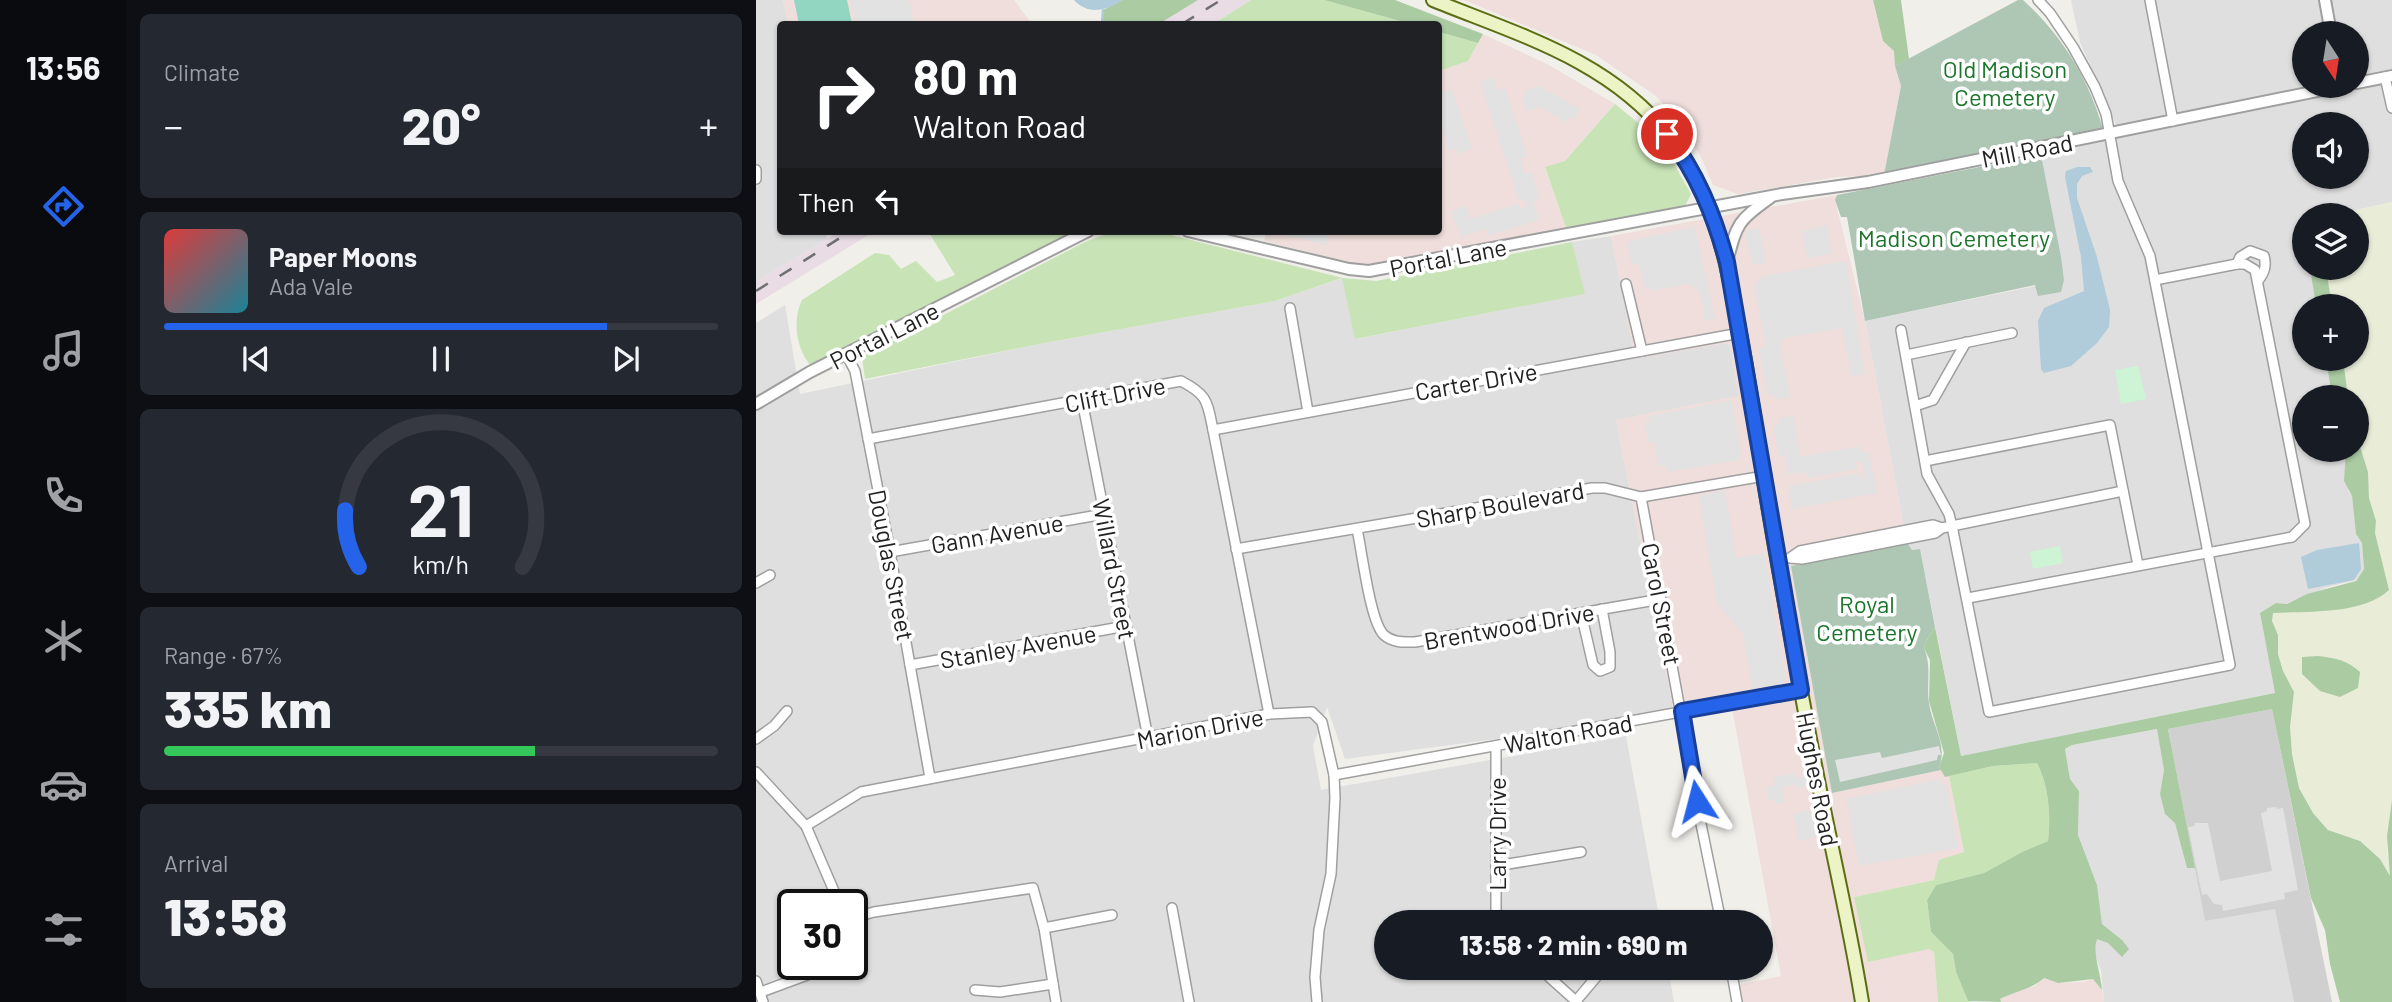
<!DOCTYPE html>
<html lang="en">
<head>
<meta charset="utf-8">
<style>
	body { margin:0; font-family:Barlow,sans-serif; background:#242831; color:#f1f3f6; height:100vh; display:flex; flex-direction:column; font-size:26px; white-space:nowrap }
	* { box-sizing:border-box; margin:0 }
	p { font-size:23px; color:#9ea1a6 }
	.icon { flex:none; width:38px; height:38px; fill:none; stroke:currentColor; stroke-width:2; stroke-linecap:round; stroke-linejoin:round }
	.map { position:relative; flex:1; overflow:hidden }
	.panel { display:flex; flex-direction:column; gap:14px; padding:14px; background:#0d0f14; width:630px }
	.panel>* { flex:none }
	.banner { position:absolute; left:21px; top:21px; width:665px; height:214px; border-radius:7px; box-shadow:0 2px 5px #0004; background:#202124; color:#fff; overflow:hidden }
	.needle { width:46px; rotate:168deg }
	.tools { position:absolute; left:1536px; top:21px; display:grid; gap:14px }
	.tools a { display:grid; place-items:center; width:77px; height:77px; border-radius:50%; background:#171b24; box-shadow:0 2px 5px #0004; font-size:35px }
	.speed { position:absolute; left:21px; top:889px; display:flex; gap:14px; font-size:35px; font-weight:700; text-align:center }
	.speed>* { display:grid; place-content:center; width:91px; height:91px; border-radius:50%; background:#171b24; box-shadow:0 2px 5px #0004; line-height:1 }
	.speed .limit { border:4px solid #111; border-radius:10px; background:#fff; color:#111 }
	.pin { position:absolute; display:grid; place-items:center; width:60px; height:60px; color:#fff; margin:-30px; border:4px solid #fff; border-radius:50%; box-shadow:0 2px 7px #0007 }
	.me { position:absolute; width:77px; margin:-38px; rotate:351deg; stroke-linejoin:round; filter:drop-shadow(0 0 5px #0008) }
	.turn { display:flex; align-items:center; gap:24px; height:147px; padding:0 21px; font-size:32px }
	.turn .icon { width:91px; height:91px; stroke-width:2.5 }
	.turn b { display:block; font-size:49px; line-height:60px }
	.then { display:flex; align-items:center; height:66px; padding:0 21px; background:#0003; gap:14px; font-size:26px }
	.big { font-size:52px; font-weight:800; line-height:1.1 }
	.panel .widget { flex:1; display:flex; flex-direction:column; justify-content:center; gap:10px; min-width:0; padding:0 24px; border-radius:10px; background:#242831 }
	.panel .dial { align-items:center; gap:0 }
	.dial svg { height:182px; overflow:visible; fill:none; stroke:#363941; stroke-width:7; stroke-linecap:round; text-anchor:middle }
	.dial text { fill:#f1f3f6; stroke:none }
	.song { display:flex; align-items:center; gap:21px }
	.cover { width:84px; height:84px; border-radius:10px; background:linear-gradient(135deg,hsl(0 70% 55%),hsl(190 70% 35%)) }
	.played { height:7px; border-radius:4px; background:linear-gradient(90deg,#2563eb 80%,#363941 80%) }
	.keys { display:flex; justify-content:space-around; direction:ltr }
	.heat { display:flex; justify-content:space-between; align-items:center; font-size:38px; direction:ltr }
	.charge { height:10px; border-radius:5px; background:linear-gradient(90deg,#34c759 67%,#363941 0) }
	.trip { position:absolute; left:618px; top:910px; width:399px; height:70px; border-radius:35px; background:#171b24; box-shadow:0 2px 5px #0004; font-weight:800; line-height:70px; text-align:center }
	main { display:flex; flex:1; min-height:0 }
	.tabs { display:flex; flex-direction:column; width:126px; justify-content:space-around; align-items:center; background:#090b0e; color:#9ea1a6 }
	.tabs .icon { width:49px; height:49px }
	.tabs .on { color:#2563eb }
	.tabs b { font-size:32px; color:#f1f3f6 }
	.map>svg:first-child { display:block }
	.residential { fill:#dfdfdf; fill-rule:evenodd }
	.commercial { fill:#efdedb }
	.industrial { fill:#e9dce5 }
	.religious { fill:#d0d0d0 }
	.farmland { fill:#e9edd8 }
	.grass { fill:#c8e4b6 }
	.forest { fill:#abcba3 }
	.cemetery { fill:#adc7b4 }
	.park { fill:#cdf4d4 }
	.pitch { fill:#92d6c2 }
	.parking { fill:#e2e2e2 }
	.water { fill:#b0cbd9 }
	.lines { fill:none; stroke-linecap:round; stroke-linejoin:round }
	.stream { stroke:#b0cbd9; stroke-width:2.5 }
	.minor-casing { stroke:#9f9f9f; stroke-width:12 }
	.tertiary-casing { stroke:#9f9f9f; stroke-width:14 }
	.secondary-casing { stroke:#5c6e13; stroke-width:16 }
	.minor { stroke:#fff; stroke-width:9 }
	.tertiary { stroke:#fff; stroke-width:10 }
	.secondary { stroke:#ecf3c5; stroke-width:12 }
	.rail { stroke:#707070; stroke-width:2.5; stroke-dasharray:14 14; stroke-linecap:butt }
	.route-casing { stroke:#184099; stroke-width:18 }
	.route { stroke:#2563eb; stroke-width:12 }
	.labels { text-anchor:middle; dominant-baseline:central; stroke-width:7; stroke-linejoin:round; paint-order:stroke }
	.park-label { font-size:24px; fill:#1a752a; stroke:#fff }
	.street-label { font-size:24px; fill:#222; stroke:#fff }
</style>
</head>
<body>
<main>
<nav class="tabs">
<b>13:56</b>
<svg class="icon on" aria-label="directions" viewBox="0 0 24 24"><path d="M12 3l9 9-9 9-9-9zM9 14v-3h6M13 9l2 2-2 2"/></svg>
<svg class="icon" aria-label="music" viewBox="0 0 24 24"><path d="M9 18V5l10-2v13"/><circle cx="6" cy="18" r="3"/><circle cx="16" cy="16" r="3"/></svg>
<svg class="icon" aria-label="phone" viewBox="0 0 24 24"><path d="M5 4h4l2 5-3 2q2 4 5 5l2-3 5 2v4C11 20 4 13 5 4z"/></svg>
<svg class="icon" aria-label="climate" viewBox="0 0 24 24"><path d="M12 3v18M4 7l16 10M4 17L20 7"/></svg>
<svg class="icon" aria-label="car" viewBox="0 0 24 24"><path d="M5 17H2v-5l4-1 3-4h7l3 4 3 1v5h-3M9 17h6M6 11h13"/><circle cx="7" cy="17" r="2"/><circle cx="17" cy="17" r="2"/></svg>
<svg class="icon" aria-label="filters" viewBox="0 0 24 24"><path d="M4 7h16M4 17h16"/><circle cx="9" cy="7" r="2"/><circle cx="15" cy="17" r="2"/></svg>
</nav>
<section class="panel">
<div class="widget"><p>Climate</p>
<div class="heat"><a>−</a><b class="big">20°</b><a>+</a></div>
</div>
<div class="widget">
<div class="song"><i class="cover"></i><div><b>Paper Moons</b><p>Ada Vale</p></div></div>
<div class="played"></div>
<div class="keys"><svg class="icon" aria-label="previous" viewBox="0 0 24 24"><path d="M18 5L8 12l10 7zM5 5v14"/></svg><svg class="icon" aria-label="pause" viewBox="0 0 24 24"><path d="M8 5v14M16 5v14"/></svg><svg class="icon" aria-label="next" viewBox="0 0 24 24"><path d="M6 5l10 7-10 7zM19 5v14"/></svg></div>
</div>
<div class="widget dial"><svg viewBox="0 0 100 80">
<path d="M14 69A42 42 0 1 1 86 69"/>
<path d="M14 69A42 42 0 0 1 8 44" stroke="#2563eb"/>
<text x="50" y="56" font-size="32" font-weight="700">21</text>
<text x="50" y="72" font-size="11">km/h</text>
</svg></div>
<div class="widget"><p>Range · 67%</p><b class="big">335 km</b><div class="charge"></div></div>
<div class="widget"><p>Arrival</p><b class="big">13:58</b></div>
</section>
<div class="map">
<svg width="1636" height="1002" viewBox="0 0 1636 1002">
	<rect width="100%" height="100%" fill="#f1efea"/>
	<g class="residential">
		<polygon points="0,0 27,0 32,24 24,24 24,231 70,231 71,239 0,282"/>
		<path d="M1315,0H1636V202L1578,215H1549L1547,220L1549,268H1554L1560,306H1549V359H1570L1576,397H1549V450H1590L1592,491L1596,496L1600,534L1606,543L1608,569L1600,580L1572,587L1530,604L1520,603L1504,613L1519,693L1205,756L1164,549L1156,550L1151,543L1109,321L1308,280L1282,142L1360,125L1324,42ZM1549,33H1601V86H1549ZM1549,124H1601V177H1549Z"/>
		<path d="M855,236L879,358L970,343L974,346L983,396L860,420L917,707L793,732L589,759L571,707L557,746L565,790L870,736L904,922H630V968H912L918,1002H0V323L29,305L44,394L283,344L519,301L587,278L600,339L828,294L816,242ZM37,905H96V964H37Z"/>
		<polygon points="1402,729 1408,770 1404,794 1409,814 1419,822 1431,868 1439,868 1449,921 1519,908 1538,1002 1348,1002 1345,971 1337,948 1341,938 1352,943 1366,957 1366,940 1346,924 1341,885 1322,835 1323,791 1314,779 1309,750 1316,745"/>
	</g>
	<g class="commercial">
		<polygon points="27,0 258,0 276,24 32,24"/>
		<polygon points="708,0 1117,0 1127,41 1138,51 1139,66 1145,86 1128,175 1081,177 982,194 957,185 945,157 921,120 900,96 840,55"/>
		<polygon points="727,34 793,65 859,104 809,161 789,168 810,228 624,264 597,263 508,241 510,231 682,231 683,71 712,61"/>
		<polygon points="1081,195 1079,200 1109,321 1151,543 1075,557 1076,793 1185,770 1189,777 1193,776 1208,852 1178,880 1098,897 1178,952 1182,1002 985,1002 982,985 1025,976 974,697 917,707 860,420 982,396 974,346 970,343 879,359 855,236"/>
		<polygon points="1288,978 1302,983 1327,982 1337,979 1346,990 1348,1002 1245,1002 1244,999 1259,992 1279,986"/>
	</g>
	<g class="industrial">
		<polygon points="442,0 495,0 457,24 403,24"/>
		<polygon points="84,231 119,231 0,304 0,282"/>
	</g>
	<polygon class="religious" points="1516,709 1576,1002 1538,1002 1519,909 1449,921 1412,729"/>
	<polygon class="farmland" points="1636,202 1636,800 1631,852 1636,876 1634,876 1624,859 1604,841 1573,830 1557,813 1543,788 1536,754 1534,727 1538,692 1527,671 1522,654 1522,635 1516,622 1517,613 1577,611 1623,555 1619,533 1620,521 1613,498 1612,472 1601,437 1601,397 1592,397 1587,359 1601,359 1601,306 1576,306 1570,268 1601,268 1601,215 1578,215"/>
	<g class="grass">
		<polygon points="495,0 568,0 655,24 457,24"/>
		<polygon points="683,32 722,43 712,61 683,71"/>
		<polygon points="859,104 891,130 918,164 935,194 929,206 810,228 789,167 809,161"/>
		<path d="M172,231H318L55,366C40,349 36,320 46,300L119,253L133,255L145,269L160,261L181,282L199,275Z"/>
		<polygon points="369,231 394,231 415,235 587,278 620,281 816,242 829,294 599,339 586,278 519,301 283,344 109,379 106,357 329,242 353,233"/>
		<path d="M1281,763C1293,786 1295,816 1292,841L1266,852L1228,873L1180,885L1171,900L1175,932L1197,954L1200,972L1212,1001L1217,1002H1182L1178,952L1173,949L1112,962L1098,897L1178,880L1183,860L1208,852L1193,776L1237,766Z"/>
	</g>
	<g class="forest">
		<polygon points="367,0 442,0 403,24 346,24 347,10"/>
		<polygon points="568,0 639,0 727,34 722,43 683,32 682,24 655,24"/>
		<polygon points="1117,0 1145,0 1153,59 1139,66 1138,51 1127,41"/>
		<polygon points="1554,268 1570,268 1576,306 1560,306"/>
		<polygon points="1570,359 1587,359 1592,397 1576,397"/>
		<path d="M1601,437L1612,472L1613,498L1620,521L1619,533L1633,590C1606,615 1552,611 1517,613L1516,621L1522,635V654L1527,671L1538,692L1534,727L1536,754L1543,788L1557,813L1572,830L1604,841L1624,859L1634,876L1631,836L1636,800V1002H1584L1574,964L1569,930L1555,898L1516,709L1412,729L1439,868H1431L1419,823L1409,814L1404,794L1408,770L1401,729L1316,745L1309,749L1314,779L1323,791L1322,835L1341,885L1346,924L1366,940L1373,949L1366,957L1352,943L1341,939C1336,952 1345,974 1346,990L1337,979L1302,983L1288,978C1276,989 1259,991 1244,999L1245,1002L1212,1001L1200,972L1197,954L1175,932L1171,900L1180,885L1228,873L1266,852L1292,841C1295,816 1293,786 1281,763L1237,766L1189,777L1183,767L1188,753L1173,701L1174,660L1168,648L1172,638L1179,627L1205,756L1519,693L1504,613L1520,603L1531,604L1551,594L1600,581L1608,569L1606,543L1600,534L1596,496L1588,481L1590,450H1601Z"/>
		<path d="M1562,656C1579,658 1591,660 1604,672L1602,688L1584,697L1564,691L1546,674V657Z"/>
	</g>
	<g class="cemetery">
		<path d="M1262,0H1267C1305,34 1333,79 1347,129L1128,175L1145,86L1139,66Z"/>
		<polygon points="1285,155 1305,257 1308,280 1305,292 1282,296 1279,285 1109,321 1091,217 1085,217 1079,200 1081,195"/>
		<path d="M1151,543L1156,550L1164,549L1179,627L1172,638L1168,648C1176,667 1170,683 1173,703C1176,726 1192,744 1183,767L1185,770L1076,793L1035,566Z"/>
	</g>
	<g class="park">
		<polygon points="1382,366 1390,399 1365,404 1359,370"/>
		<polygon points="1304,546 1307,563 1277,569 1274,552"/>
	</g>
	<polygon class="pitch" points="38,0 91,0 96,24 43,24"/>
	<g class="parking">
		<polygon points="95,0 152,0 156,9 157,24 100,24"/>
		<polygon points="738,78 741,90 749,88 771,156 764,159 769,174 776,172 783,198 777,201 783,220 732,236 730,229 705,237 695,211 709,205 714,219 762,204 764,208 770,207 768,199 763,200 724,82"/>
		<polygon points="784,86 824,109 818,120 813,117 810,122 784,107 771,111 766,98 770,97 768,91"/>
		<polygon points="696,89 716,149 702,154 700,149 693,151 683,117 683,93"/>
		<polygon points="1071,225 1076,254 1052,258 1046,231"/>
		<polygon points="932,228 939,228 959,319 949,321 944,291 933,284 895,291 894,287 889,288 883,264 876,265 871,242"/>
		<polygon points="1003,229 1010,263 996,265 989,231"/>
		<polygon points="515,231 573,231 570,245"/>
		<polygon points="1090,261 1109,374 1095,376 1086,328 1029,338 1024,343 1034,397 1019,400 1018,394 1011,395 1003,348 1010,346 999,289 1001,282 1008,276"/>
		<polygon points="976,400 985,456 984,460 912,472 909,465 903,467 898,441 894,443 892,441 889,422 895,421 892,416"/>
		<polygon points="1037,416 1045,457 1104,446 1105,453 1113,452 1121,493 1036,509 1032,486 1104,473 1105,478 1109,478 1105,461 1100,462 1101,469 1052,478 1050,472 1032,474 1029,456 1023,456 1017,426 1023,424 1022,418"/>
		<polygon points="969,490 980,558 1008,553 1030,683 997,689 987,634 961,603 943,495"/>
		<polygon points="1183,746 1185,755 1182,755 1181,760 1084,782 1079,760 1124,752 1126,758"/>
		<polygon points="1039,773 1041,777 1050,778 1052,776 1054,786 1040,788 1039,784 1027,787 1029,802 1020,804 1019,800 1012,801 1010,787 1019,785 1018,777"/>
		<polygon points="1184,779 1185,784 1190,784 1202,848 1103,866 1090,799"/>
		<polygon points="1520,807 1521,809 1527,808 1542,890 1528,893 1529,899 1467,911 1466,905 1458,904 1451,894 1446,895 1432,827 1439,826 1438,823 1452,823 1464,881 1516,871 1505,813 1511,811 1511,808"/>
		<polygon points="1054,810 1056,818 1060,818 1062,829 1058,830 1060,837 1043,841 1037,813"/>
	</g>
	<g class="water">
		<path d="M318,0H367C352,10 332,16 318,0Z"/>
		<polygon points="1321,167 1334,167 1337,172 1326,176 1321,184 1321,198 1341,257 1354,310 1353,327 1341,343 1315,366 1288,373 1285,369 1282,321 1288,308 1328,291 1325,257 1309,177 1310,171"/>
		<polygon points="1603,543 1605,569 1598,580 1552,589 1545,557 1561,550"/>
	</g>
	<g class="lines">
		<polyline class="stream" points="346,24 347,10"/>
		<g class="minor-casing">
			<g id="minor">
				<polyline points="1394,0 1417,121"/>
				<polyline points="1629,77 1636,108"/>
				<polyline points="0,170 0,179"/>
				<path d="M1481,264L1484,257L1494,251L1508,256C1511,266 1508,273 1502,281"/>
				<polyline points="870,284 886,351"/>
				<polyline points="534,308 552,412"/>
				<polyline points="1145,330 1171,474 1193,514 1196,526 1233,712 1474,665 1394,256 1362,181 1350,114 1339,87 1317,47 1294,13 1282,0"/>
				<polyline points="90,354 99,371 134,552 174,778"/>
				<polyline points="1150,355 1256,333"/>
				<polyline points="326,400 392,738"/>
				<polyline points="1159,406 1177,400 1210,342"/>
				<polyline points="457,430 984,333"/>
				<path d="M112,439L425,381C452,395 451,401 457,430L513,714"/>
				<polyline points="1169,461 1354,425 1382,565"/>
				<polyline points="885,497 945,824 965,922"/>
				<polyline points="1186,528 1177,525 1044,551 1034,558 1046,559 1179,533 1186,528 1367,491"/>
				<path d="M601,529C606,551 614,622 628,635C637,643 648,642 659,642L905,599"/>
				<polyline points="480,549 836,488 849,488 885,497 1008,476"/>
				<polyline points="134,552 348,514"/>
				<polyline points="0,583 14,575"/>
				<polyline points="1212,598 1536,537 1549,524 1499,270 1489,264 1481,264 1399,280"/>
				<polyline points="825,613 837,665 844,671 854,667 854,652 846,609"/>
				<polyline points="154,665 370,626"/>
				<polyline points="0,739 18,726 31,711"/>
				<polyline points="740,746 740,910 743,922"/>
				<polyline points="0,772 50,826 84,905"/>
				<polyline points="578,775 1045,690"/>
				<polyline points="50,826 105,792 513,714 556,712 566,722 578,775 579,798 575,874 563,930 559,977 561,1002"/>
				<polyline points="740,866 825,852"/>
				<polyline points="416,908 433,1002"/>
				<polyline points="96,918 118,912 277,888 288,928 300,1002"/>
				<polyline points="288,928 356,915"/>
				<polyline points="783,968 821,1002"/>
				<polyline points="975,968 981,1002"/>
				<polyline points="0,981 7,1002"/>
				<polyline points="219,990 244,992 297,984"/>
				<polyline points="5,992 51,975 61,964"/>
				<polyline points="820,1001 847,969"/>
			</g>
		</g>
		<g class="tertiary-casing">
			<g id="tertiary">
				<polyline points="1569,0 1575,33"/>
				<polyline points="1601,83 1636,76"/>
				<polyline points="432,231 593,269 613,271 1026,194 1112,182 1586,86"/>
				<path d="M971,262C981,224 981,221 1014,198"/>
				<polyline points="0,404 54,372 332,231"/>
			</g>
		</g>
		<g class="secondary-casing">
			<path id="secondary" d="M677,0C763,35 853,60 913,136C961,197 972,270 986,344C999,415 1008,487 1021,558C1035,637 1049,716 1065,795C1079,864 1095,933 1106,1002"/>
		</g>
		<use href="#minor" class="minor"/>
		<use href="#tertiary" class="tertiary"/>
		<use href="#secondary" class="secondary"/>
		<g class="rail">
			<polyline points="426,24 465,0"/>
			<polyline points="0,291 95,231"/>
		</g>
	</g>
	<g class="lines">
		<g class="route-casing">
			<path id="route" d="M911,134C941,173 958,215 971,262L1045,690L926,711L941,801"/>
		</g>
		<use href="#route" class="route"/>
	</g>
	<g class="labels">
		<g class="park-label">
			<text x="1249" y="68">Old Madison<tspan x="1249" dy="28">Cemetery</tspan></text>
			<text x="1198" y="237">Madison Cemetery</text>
			<text x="1111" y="603">Royal<tspan x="1111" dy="28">Cemetery</tspan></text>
		</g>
		<g class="street-label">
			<text transform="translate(1271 150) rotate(-11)">Mill Road</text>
			<text transform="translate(692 257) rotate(-11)">Portal Lane</text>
			<text transform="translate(128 335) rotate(-27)">Portal Lane</text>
			<text transform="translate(720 381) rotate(-10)">Carter Drive</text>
			<text transform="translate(359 394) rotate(-11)">Clift Drive</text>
			<text transform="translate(744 504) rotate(-10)">Sharp Boulevard</text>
			<text transform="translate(241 533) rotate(-10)">Gann Avenue</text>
			<text transform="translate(136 565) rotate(79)">Douglas Street</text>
			<text transform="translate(359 569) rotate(79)">Willard Street</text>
			<text transform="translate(906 604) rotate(79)">Carol Street</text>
			<text transform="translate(753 626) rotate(-10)">Brentwood Drive</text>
			<text transform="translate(262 646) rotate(-10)">Stanley Avenue</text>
			<text transform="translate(444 728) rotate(-11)">Marion Drive</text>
			<text transform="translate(812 733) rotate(-10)">Walton Road</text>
			<text transform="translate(1062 779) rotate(79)">Hughes Road</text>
			<text transform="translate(740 834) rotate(-90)">Larry Drive</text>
		</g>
	</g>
</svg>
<div class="tools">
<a><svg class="needle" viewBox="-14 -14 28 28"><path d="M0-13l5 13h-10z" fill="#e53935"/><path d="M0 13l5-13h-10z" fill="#9ea1a6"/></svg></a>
<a><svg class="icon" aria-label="sound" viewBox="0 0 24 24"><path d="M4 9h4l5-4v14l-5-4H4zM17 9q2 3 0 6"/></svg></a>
<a><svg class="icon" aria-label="layers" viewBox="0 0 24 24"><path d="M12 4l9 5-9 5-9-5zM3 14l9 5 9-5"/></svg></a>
<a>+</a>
<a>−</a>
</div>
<div class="speed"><div class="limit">30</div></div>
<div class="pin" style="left:911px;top:134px;background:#d93025"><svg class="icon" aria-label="arrive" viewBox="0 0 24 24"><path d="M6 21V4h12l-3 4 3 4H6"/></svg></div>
<svg class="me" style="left:941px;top:801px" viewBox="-20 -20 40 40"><path d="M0-17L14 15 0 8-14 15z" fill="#2563eb" stroke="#fff" stroke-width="4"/></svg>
<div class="trip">13:58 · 2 min · 690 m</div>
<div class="banner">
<div class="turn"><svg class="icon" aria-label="right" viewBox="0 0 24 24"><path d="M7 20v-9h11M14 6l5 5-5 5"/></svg><div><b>80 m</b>Walton Road</div></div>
<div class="then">Then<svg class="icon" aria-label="left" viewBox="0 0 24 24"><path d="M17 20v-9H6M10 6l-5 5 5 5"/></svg></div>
</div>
</div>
</main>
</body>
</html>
